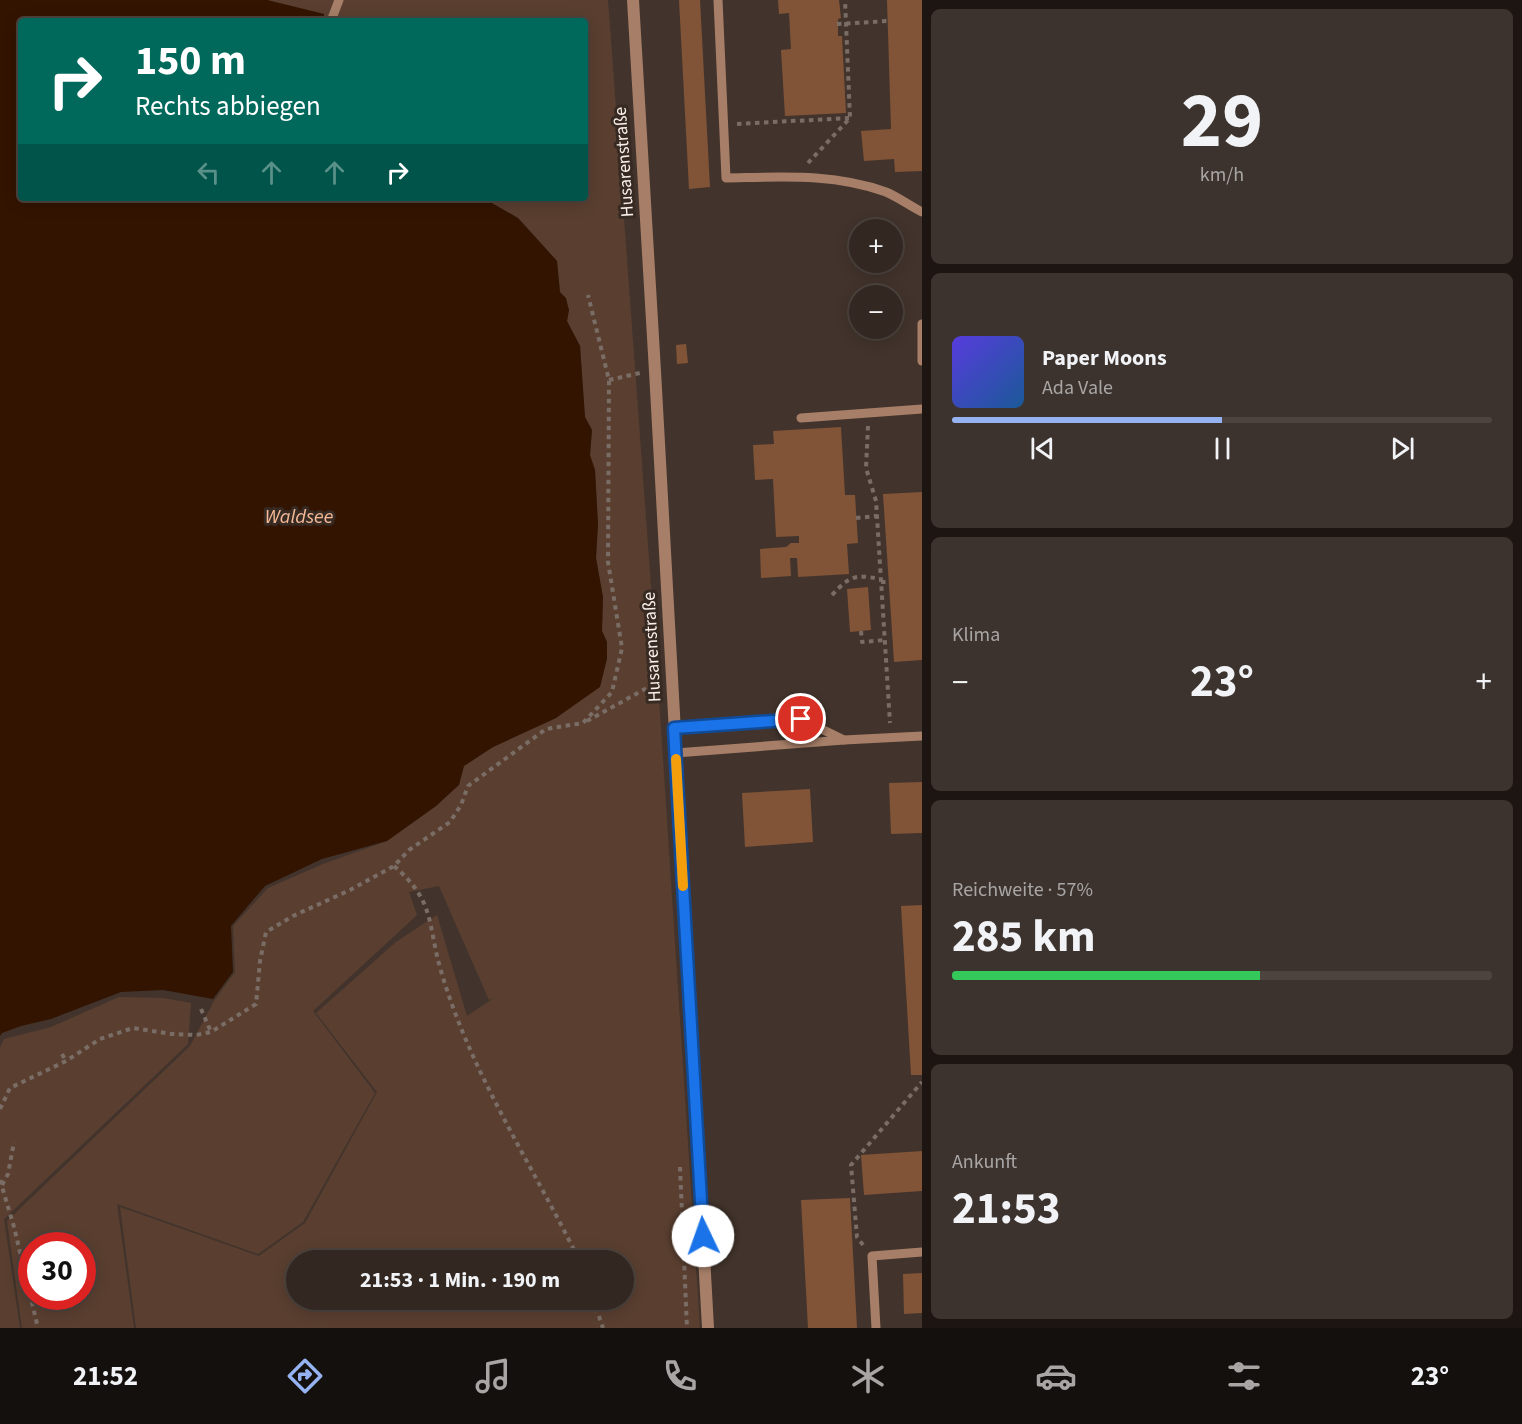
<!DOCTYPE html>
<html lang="de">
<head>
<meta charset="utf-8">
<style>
	body { margin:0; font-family:"Source Sans 3",sans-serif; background:#3d332e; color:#f1f3f6; height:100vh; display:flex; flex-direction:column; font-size:22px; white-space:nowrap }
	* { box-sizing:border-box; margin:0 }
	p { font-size:20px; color:#a8a5a5 }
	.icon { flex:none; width:33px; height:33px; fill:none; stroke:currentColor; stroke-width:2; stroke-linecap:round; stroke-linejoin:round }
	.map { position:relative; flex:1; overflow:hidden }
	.panel { display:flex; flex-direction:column; gap:9px; padding:9px; background:#1c1512; width:600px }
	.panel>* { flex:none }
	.banner { position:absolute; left:18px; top:18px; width:570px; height:183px; border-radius:6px; box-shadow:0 3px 15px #0003,0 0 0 2px #4d443f; background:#00695c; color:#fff; overflow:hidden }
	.controls { position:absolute; left:849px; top:219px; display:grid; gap:12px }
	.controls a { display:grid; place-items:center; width:54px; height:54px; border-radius:50%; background:#322721; box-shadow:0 3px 15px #0003,0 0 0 2px #4d443f; font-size:30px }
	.speed { position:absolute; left:18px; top:1232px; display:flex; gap:12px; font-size:30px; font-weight:700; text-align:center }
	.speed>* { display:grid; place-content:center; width:78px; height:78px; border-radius:50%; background:#322721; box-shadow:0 3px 15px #0003,0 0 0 2px #4d443f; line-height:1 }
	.speed .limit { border:9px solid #d22; background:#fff; color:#111 }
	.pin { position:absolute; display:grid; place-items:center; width:51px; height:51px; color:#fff; margin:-26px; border:3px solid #fff; border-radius:50%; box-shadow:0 2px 6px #0007 }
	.me { position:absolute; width:66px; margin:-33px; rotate:357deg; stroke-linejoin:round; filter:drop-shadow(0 0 4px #0008) }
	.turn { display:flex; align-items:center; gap:21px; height:126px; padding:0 18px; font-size:27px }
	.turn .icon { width:78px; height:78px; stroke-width:2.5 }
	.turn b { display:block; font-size:42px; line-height:51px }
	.lanes { display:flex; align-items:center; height:57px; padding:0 18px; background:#0003; justify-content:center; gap:30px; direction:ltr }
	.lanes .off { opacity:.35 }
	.big { font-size:45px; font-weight:700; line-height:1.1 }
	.panel .widget { flex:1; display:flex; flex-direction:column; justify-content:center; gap:9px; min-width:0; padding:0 21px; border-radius:9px; background:#3d332e }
	.panel .dial { align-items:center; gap:0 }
	.dial b { font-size:78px; line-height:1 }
	.song { display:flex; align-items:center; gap:18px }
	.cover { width:72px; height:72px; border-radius:9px; background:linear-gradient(135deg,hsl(250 70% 55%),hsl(210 70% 35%)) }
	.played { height:6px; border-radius:3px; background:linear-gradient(90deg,#95b2f1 50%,#4d443f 50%) }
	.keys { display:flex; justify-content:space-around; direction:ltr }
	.heat { display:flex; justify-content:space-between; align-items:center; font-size:33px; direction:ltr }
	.charge { height:9px; border-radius:4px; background:linear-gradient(90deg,#34c759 57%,#4d443f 0) }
	.trip { position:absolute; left:286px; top:1250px; width:348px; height:60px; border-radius:30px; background:#322721; box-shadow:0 3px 15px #0003,0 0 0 2px #4d443f; font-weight:700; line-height:60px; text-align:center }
	.menu { display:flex; height:96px; justify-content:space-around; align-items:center; background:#14100d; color:#a8a5a5 }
	.menu .icon { width:42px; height:42px }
	.menu .current { color:#95b2f1 }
	.menu b { font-size:27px; color:#f1f3f6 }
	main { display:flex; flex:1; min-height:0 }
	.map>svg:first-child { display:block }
	.green { fill:#5a3f30; fill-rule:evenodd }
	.water { fill:#331401 }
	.building { fill:#815337 }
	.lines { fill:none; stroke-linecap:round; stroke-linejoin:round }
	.path { stroke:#7a6d66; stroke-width:4; stroke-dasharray:4.5 4.5; stroke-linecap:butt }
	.lane { stroke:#a77f68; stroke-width:9 }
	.street { stroke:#a77f68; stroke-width:12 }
	.route-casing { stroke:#114b97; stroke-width:15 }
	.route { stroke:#1a73e8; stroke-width:10 }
	.slow { stroke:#f59e0b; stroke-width:10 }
	.labels { text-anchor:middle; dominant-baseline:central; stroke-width:6; stroke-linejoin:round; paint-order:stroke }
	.street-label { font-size:18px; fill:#faf0eb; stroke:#372a22 }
	.water-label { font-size:20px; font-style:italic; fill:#f6ba98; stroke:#372a22 }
</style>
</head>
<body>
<main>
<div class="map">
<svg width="922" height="1328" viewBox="0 0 922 1328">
	<rect width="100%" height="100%" fill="#42342c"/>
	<g class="green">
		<path d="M267,0H608L658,682L700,1328H136L120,1207L259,1256L305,1223L377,1092L316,1013L396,942L437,915L467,1016L494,998L489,1000L439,886L409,892L417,915L313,1011L375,1093L303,1222L258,1254L117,1204L134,1328H22L7,1221L190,1046L214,1001L235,972L233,926L268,888L323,864L387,841L436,806L458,785L464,766L493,747L556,718L607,642L602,631L603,599L596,558L598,524L595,470L590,455L592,430L585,417L580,346L567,321L569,310L560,293L557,261L518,218L483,198H585V21H326L324,20V14ZM32,1245H82V1296H32ZM297,1260H624V1299H297Z"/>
		<polygon points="119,997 163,998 191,1003 188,1044 4,1219 20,1328 0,1328 0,1048 4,1039 51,1027"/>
	</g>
	<polygon class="water" points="0,0 267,0 324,14 324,20 326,21 21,21 21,198 483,198 518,218 557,261 560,292 566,298 569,310 567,321 580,346 585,417 592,430 590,455 595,470 598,524 596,558 603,597 602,631 607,642 607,659 600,687 556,718 493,747 464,766 459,785 436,806 387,841 322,859 265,886 231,926 233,972 213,999 163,990 121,992 51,1019 21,1026 2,1033 0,1036"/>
	<g class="building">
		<polygon points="679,0 700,0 710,187 689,189"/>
		<polygon points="778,0 839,0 841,18 838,19 838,36 842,36 846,113 785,116 781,50 791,49 789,13 779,14"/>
		<polygon points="887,0 922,0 922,171 895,172 894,159 864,161 861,131 891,129"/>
		<polygon points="686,344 688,363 677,364 676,345"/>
		<polygon points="841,427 845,495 855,495 858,543 847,544 849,574 798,577 797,558 790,558 791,576 761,578 760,549 786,547 791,543 799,543 799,536 776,537 773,479 755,480 753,445 774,444 773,431"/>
		<polygon points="922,492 922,660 894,662 883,494"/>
		<polygon points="868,587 871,630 850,632 847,589"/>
		<polygon points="922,782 922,833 891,834 889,783"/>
		<polygon points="810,789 813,842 745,847 742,793"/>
		<polygon points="922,905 922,1075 911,1075 901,906"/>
		<polygon points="922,1151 922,1191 864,1195 861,1155"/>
		<polygon points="850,1198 857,1328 808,1328 801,1200"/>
		<polygon points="922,1273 922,1313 904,1314 903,1274"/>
	</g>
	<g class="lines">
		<g class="path">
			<polyline points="837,24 888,21"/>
			<polyline points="737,124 849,118"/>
			<polyline points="808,163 850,118 845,0"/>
			<polyline points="609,380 640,373"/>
			<polyline points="868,426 866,468 876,501 890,723"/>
			<polyline points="856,518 877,516"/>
			<polyline points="881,582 888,582"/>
			<path d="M832,595C850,576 854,574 880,579"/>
			<polyline points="861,631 862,642 885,640"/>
			<polyline points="587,721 656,683"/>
			<path d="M394,866C436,902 427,924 441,971C471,1074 532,1164 579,1260"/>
			<polyline points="201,1009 211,1032"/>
			<polyline points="62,1054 66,1061"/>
			<polyline points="0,1109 10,1088 66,1061 100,1039 133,1028 172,1034 196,1035 211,1032 256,1004 260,961 266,932 293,916 350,890 394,866 409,850 450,822 461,805 468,786 546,729 583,723 612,692 622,648 608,562 609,380 588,295"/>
			<polyline points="680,1167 687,1328"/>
			<polyline points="0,1180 14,1227 38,1328"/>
			<polyline points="2,1185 8,1174 14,1142"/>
			<polyline points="863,1245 857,1237 851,1165 922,1082"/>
			<polyline points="593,1299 603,1328"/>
		</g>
		<g class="lane">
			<path d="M718,0L726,178C781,177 833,173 886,192C898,197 910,206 922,212"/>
			<polyline points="331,21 339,0"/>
			<polyline points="922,324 922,361"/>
			<polyline points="801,418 922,409"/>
			<polyline points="674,727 801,719 844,740 922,736"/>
			<polyline points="676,753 844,740"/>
			<polyline points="876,1328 872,1256 922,1252"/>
		</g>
		<polyline class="street" points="633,0 655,371 708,1328"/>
	</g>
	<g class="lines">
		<g class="route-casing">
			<polyline id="route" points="703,1236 674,728 801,719"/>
		</g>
		<use href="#route" class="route"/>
		<polyline class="slow" points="676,759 683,886"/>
	</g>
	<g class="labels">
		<g class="street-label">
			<text transform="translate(624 162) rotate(-94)">Husarenstraße</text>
			<text transform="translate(652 647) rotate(-93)">Husarenstraße</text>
		</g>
		<g class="water-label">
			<text x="299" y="517">Waldsee</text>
		</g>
	</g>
</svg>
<div class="controls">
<a>+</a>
<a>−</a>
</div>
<div class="speed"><div class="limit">30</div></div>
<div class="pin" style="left:801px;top:719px;background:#d93025"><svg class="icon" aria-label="arrive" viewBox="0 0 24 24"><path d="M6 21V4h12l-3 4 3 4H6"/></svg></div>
<svg class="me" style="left:703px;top:1236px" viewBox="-20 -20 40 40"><circle r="19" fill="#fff"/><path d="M0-13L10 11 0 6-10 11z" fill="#1a73e8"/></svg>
<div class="trip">21:53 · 1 Min. · 190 m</div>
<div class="banner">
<div class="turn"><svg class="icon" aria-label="right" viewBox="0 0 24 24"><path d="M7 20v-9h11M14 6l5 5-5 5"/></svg><div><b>150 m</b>Rechts abbiegen</div></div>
<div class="lanes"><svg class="icon off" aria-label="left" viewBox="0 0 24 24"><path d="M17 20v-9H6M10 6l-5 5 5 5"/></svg><svg class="icon off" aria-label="ahead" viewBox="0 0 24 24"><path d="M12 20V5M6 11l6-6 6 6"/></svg><svg class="icon off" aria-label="ahead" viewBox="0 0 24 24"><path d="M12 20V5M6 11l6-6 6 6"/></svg><svg class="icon" aria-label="right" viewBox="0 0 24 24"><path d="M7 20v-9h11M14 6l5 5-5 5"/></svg></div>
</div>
</div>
<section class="panel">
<div class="widget dial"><b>29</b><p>km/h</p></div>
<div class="widget">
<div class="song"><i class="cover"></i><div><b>Paper Moons</b><p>Ada Vale</p></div></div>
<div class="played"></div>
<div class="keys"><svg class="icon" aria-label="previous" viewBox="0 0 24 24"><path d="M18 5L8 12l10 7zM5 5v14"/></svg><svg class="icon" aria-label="pause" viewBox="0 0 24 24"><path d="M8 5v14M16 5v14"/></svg><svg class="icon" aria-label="next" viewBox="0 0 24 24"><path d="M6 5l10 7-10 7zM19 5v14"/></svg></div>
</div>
<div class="widget"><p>Klima</p>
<div class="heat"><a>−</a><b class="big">23°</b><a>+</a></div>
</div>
<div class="widget"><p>Reichweite · 57%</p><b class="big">285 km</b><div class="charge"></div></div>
<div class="widget"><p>Ankunft</p><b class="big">21:53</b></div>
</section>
</main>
<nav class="menu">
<b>21:52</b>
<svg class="icon current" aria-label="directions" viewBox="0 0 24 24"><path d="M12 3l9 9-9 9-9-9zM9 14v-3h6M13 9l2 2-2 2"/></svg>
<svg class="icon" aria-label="music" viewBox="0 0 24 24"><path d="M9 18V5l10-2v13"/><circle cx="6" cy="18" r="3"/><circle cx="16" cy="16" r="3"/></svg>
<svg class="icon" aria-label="phone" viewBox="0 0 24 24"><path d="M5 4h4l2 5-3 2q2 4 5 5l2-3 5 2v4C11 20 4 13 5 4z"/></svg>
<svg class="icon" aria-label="climate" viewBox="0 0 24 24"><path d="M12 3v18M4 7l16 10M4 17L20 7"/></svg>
<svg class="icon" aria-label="car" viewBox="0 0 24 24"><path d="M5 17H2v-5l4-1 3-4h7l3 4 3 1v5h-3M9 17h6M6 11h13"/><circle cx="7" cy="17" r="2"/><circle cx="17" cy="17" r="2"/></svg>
<svg class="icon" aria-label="filters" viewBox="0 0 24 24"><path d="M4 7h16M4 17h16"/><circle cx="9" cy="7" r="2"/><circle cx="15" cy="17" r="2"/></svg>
<b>23°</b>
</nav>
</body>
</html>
